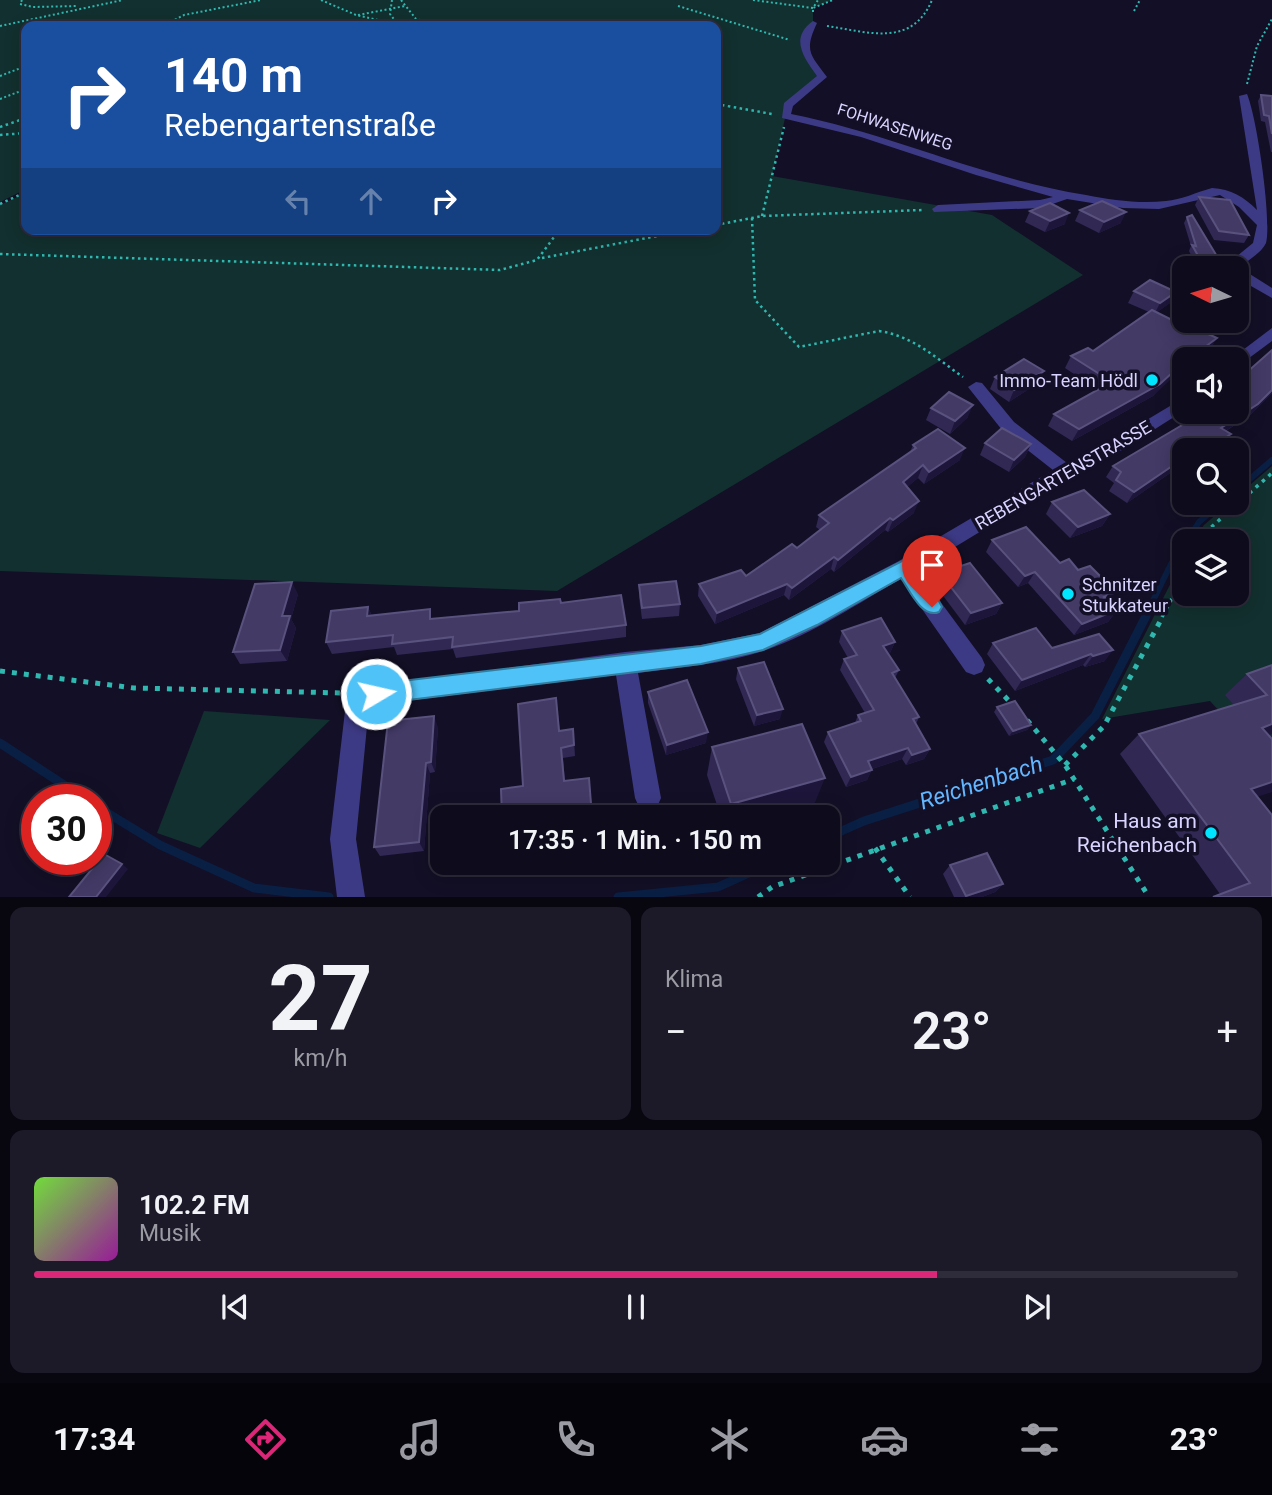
<!DOCTYPE html>
<html lang="de">
<head>
<meta charset="utf-8">
<style>
	body { margin:0; font-family:Roboto,sans-serif; background:#1c1929; color:#f1f3f6; height:100vh; display:flex; flex-direction:column; font-size:26px; white-space:nowrap }
	* { box-sizing:border-box; margin:0 }
	p { font-size:23px; color:#9b9ba3 }
	.icon { flex:none; width:38px; height:38px; fill:none; stroke:currentColor; stroke-width:2; stroke-linecap:round; stroke-linejoin:round }
	.map { position:relative; height:897px; overflow:hidden }
	.sheet { display:flex; flex-direction:column; gap:10px; padding:10px; background:#08060f; flex:1 }
	.sheet>* { flex:none }
	.guide { position:absolute; left:21px; top:21px; width:700px; height:214px; border-radius:14px; box-shadow:0 4px 18px #0003,0 0 0 2px #2e2b3b; background:#1a4fa0; color:#fff; overflow:hidden }
	.needle { width:46px; rotate:275deg }
	.tools { position:absolute; left:1172px; top:256px; display:grid; gap:14px }
	.tools a { display:grid; place-items:center; width:77px; height:77px; border-radius:14px; background:#0e0b1c; box-shadow:0 4px 18px #0003,0 0 0 2px #2e2b3b; font-size:35px }
	.speed { position:absolute; left:21px; top:784px; display:flex; gap:14px; font-size:35px; font-weight:700; text-align:center }
	.speed>* { display:grid; place-content:center; width:91px; height:91px; border-radius:50%; background:#0e0b1c; box-shadow:0 4px 18px #0003,0 0 0 2px #2e2b3b; line-height:1 }
	.speed .limit { border:10px solid #d22; background:#fff; color:#111 }
	.pin { position:absolute; display:grid; place-items:center; width:60px; height:60px; color:#fff; margin:-72px -30px; border-radius:50% 50% 50% 0; rotate:-45deg; box-shadow:0 0 7px #0007 }
	.pin .icon { rotate:45deg }
	.me { position:absolute; width:77px; margin:-38px; rotate:81deg; stroke-linejoin:round; filter:drop-shadow(0 0 5px #0008) }
	.turn { display:flex; align-items:center; gap:24px; height:147px; padding:0 28px; font-size:32px }
	.turn .icon { width:91px; height:91px; stroke-width:2.5 }
	.turn b { display:block; font-size:49px; line-height:60px }
	.lanes { display:flex; align-items:center; height:66px; padding:0 28px; background:#0003; justify-content:center; gap:35px; direction:ltr }
	.lanes .off { opacity:.35 }
	.big { font-size:52px; font-weight:600; line-height:1.1 }
	.sheet .card { flex:1; display:flex; flex-direction:column; justify-content:center; gap:10px; min-width:0; padding:0 24px; border-radius:14px; background:#1c1929 }
	.sheet .dial { align-items:center; gap:0 }
	.dial b { font-size:91px; line-height:1 }
	.song { display:flex; align-items:center; gap:21px }
	.cover { width:84px; height:84px; border-radius:10px; background:linear-gradient(135deg,hsl(100 70% 55%),hsl(300 70% 35%)) }
	.played { height:7px; border-radius:4px; background:linear-gradient(90deg,#db2777 75%,#2e2b3b 75%) }
	.keys { display:flex; justify-content:space-around; direction:ltr }
	.heat { display:flex; justify-content:space-between; align-items:center; font-size:38px; direction:ltr }
	.sheet .tiles { flex:1; display:grid; gap:10px; grid-template-columns:1fr 1fr }
	.card:last-child { grid-column:span 2 }
	.trip { position:absolute; left:430px; top:805px; width:410px; height:70px; border-radius:14px; background:#0e0b1c; box-shadow:0 4px 18px #0003,0 0 0 2px #2e2b3b; font-weight:600; line-height:70px; text-align:center }
	.dock { display:flex; height:112px; justify-content:space-around; align-items:center; background:#06040b; color:#9b9ba3 }
	.dock .icon { width:49px; height:49px }
	.dock .selected { color:#db2777 }
	.dock b { font-size:32px; color:#f1f3f6 }
	.map>svg:first-child { display:block }
	.green { fill:#12302f }
	.lines { fill:none; stroke-linecap:round; stroke-linejoin:round }
	.stream-far1 { stroke:#0a1f44; stroke-width:6 }
	.stream { stroke:#0a1f44; stroke-width:9 }
	.path-far3 { stroke:#2fb8b0; stroke-width:2; stroke-dasharray:2 2.5; stroke-linecap:butt }
	.path-far2 { stroke:#2fb8b0; stroke-width:2.5; stroke-dasharray:2.5 3.5; stroke-linecap:butt }
	.path-far1 { stroke:#2fb8b0; stroke-width:3.5; stroke-dasharray:3.5 5; stroke-linecap:butt }
	.path { stroke:#2fb8b0; stroke-width:5; stroke-dasharray:5 7; stroke-linecap:butt }
	.minor { fill:#3d3a85; fill-rule:evenodd }
	.wall { fill:#312854 }
	.shaded-wall { fill:#1d163a }
	.building { fill:#433a66; stroke:#5a527e; stroke-width:2 }
	.route { fill:#4fc3f7; stroke:#337fa1; stroke-width:2 }
	.poi-dot { fill:#00e5ff; stroke:#130f26; stroke-width:2.5 }
	.labels { text-anchor:middle; dominant-baseline:central; stroke-width:7; stroke-linejoin:round; paint-order:stroke }
	.far-street-label { font-size:16px; fill:#d9d4ff; stroke:#130f26 }
	.poi-label { font-size:18px; fill:#d9d4ff; stroke:#130f26; text-anchor:end }
	.street-label { font-size:18px; fill:#d9d4ff; stroke:#130f26 }
	.near-poi-label { font-size:21px; fill:#d9d4ff; stroke:#130f26; text-anchor:end }
	.near-water-label { font-size:23px; font-style:italic; fill:#62b6ff; stroke:#130f26 }
</style>
</head>
<body>
<div class="map">
<svg width="1272" height="897" viewBox="0 0 1272 897">
	<rect width="100%" height="100%" fill="#130f26"/>
	<g class="green">
		<polygon points="0,0 833,0 813,8 813,23 802,43 822,77 788,105 772,176 992,215 1083,275 557,591 0,571 0,205 26,193 26,229 716,229 716,26 26,26 26,189 0,202"/>
		<polygon points="1272,466 1272,768 1210,701 1102,719 1185,555 1185,593 1237,593 1237,541 1194,541 1204,525 1231,502 1237,502 1237,496"/>
		<polygon points="204,711 330,720 200,848 157,833"/>
	</g>
	<g class="lines">
		<g class="stream-far1">
			<polyline points="1237,490 1272,460"/>
			<polyline points="1187,541 1199,522 1222,502"/>
			<polyline points="1145,617 1171,564 1185,543"/>
		</g>
		<g class="stream">
			<polyline points="0,743 87,800"/>
			<polyline points="96,806 160,845 254,888 329,897"/>
			<polyline points="828,837 864,821 1053,760 1095,716 1146,616"/>
			<polyline points="618,897 718,887 771,863"/>
		</g>
		<g class="path-far3">
			<polyline points="22,0 20,4 33,7 77,6"/>
			<polyline points="321,0 356,15 404,26"/>
			<polyline points="392,0 390,14 396,22"/>
			<polyline points="401,0 416,19 445,26"/>
			<polyline points="753,0 813,8 818,0"/>
			<polyline points="678,6 790,40"/>
			<polyline points="1134,11 1140,0"/>
			<polyline points="813,12 813,8 833,0"/>
			<polyline points="358,15 405,6"/>
			<polyline points="0,26 123,0"/>
			<polyline points="163,26 184,15 261,0"/>
			<path d="M827,26C868,32 912,48 932,0"/>
			<polyline points="0,76 26,66"/>
			<polyline points="1247,84 1257,46 1272,19"/>
			<polyline points="0,99 26,89"/>
		</g>
		<g class="path-far2">
			<polyline points="716,104 772,114"/>
			<polyline points="0,127 26,118"/>
			<polyline points="0,135 26,133"/>
			<polyline points="0,204 26,192"/>
			<polyline points="762,216 784,127"/>
			<path d="M752,218L755,300L799,347L879,331C913,336 936,358 963,377"/>
			<polyline points="716,225 762,216 923,210"/>
			<polyline points="0,254 500,270 537,260 560,229"/>
			<polyline points="542,258 694,229"/>
		</g>
		<g class="path-far1">
			<polyline points="1202,541 1207,531 1272,473"/>
			<polyline points="1162,617 1185,574"/>
		</g>
		<g class="path">
			<polyline points="0,671 134,688 343,693"/>
			<polyline points="988,679 1012,704"/>
			<polyline points="1027,720 1065,765 1149,897"/>
			<polyline points="1065,765 1104,726 1163,616"/>
			<polyline points="875,848 910,897"/>
			<polyline points="758,897 772,887 1074,779"/>
		</g>
		<g class="minor">
			<path d="M813,21L817,23C804,51 810,54 827,77L793,106L791,114C892,134 985,179 1086,195C1112,200 1139,204 1166,201C1181,200 1197,192 1212,188C1231,189 1244,197 1257,210L1239,96L1247,94C1257,118 1272,220 1266,243C1262,252 1251,258 1243,265L1245,271L1272,288V298L1237,278V268H1230L1231,261L1253,243L1257,225L1239,207L1220,195L1159,209L1123,208L1067,199L1041,208L934,212L932,209L938,205L1040,200L1053,197L976,175L861,137L782,118L784,103L817,76C804,58 789,38 813,21Z"/>
			<polygon points="1272,328 1272,341 1237,367 1237,359 1231,359"/>
			<path d="M976,382L982,383L1014,422L1067,463L1110,442L1185,397V410L1122,450L1072,476L917,570L982,658L985,665L982,672L974,675L966,672L901,579C858,603 813,634 766,650C726,664 680,667 638,673L661,798L657,807L648,811L639,807L635,798L616,675L381,704L368,716L356,839L365,897H337L330,839L345,711L349,703L368,687L625,652L701,645L760,633L897,562L1053,470L1002,430L968,387Z"/>
		</g>
	</g>
	<g class="wall">
		<polygon points="1261,95 1272,96 1272,152 1271,152 1265,122 1261,121 1258,101"/>
		<polygon points="1199,197 1249,235 1244,243 1214,240 1195,205"/>
		<polygon points="1080,210 1121,223 1099,233 1075,221"/>
		<polygon points="1030,211 1065,224 1045,232 1025,222"/>
		<polygon points="1187,217 1224,268 1198,268 1189,251 1191,246 1184,223"/>
		<polygon points="1237,289 1242,296 1238,302 1237,302"/>
		<polygon points="1134,291 1176,292 1170,303 1157,312 1190,329 1217,338 1209,350 1198,359 1185,359 1153,396 1072,441 1048,426 1054,414 1098,390 1065,368 1071,356 1093,351 1149,312 1128,303"/>
		<polygon points="1272,350 1272,393 1250,415 1226,431 1223,445 1216,450 1185,450 1185,474 1176,469 1127,503 1109,491 1114,483 1106,477 1113,466 1237,411"/>
		<polygon points="1044,371 1038,383 1009,402 990,389 995,377"/>
		<polygon points="931,408 968,417 950,434 926,420"/>
		<polygon points="985,443 1031,444 1025,457 1009,472 980,455"/>
		<polygon points="913,445 960,460 924,484 918,478 907,487 914,513 888,532 885,530 834,572 831,569 789,600 784,595 715,624 698,596 699,584 746,576 797,548 820,530 816,527 819,515 910,452"/>
		<polygon points="1052,502 1110,514 1102,526 1070,538 1046,514"/>
		<polygon points="992,540 1060,563 1078,570 1117,610 1108,622 1074,635 1028,583 1018,587 986,552"/>
		<polygon points="940,573 1002,603 996,614 965,625 935,585"/>
		<polygon points="639,585 680,604 679,616 642,619 639,597"/>
		<polygon points="298,594 291,619 296,628 287,661 240,664 233,652"/>
		<polygon points="561,603 626,625 626,637 456,658 453,649 397,655 394,647 332,654 326,642 368,607 372,616 433,619 519,611"/>
		<polygon points="842,631 895,642 890,653 888,654 899,670 895,678 919,717 916,724 930,749 924,759 906,765 902,759 872,769 867,780 846,787 824,742 828,732 855,723 858,715 865,713 840,670 844,659 848,658 839,642"/>
		<polygon points="1099,634 1105,661 1085,667 1083,665 1015,691 987,654 993,643 1052,648"/>
		<polygon points="1272,665 1268,735 1257,797 1272,897 1220,894 1120,754 1139,734 1234,705 1225,695 1247,674"/>
		<polygon points="738,668 780,719 754,726 736,679"/>
		<polygon points="648,692 706,743 666,755 648,703"/>
		<polygon points="556,698 560,731 574,740 575,756 563,758 565,781 589,778 593,817 502,817 523,786"/>
		<polygon points="997,707 1031,725 1027,730 1009,736 994,712"/>
		<polygon points="438,727 435,772 430,773 424,851 380,856 374,847"/>
		<polygon points="712,747 814,805 770,817 721,817 707,775"/>
		<polygon points="623,863 673,863 673,867 625,876"/>
		<polygon points="950,865 1003,884 995,892 982,897 954,897 943,874"/>
	</g>
	<g class="shaded-wall">
		<polygon points="1126,212 1121,223 1099,233 1104,222"/>
		<polygon points="1069,213 1065,224 1045,232 1050,221"/>
		<polygon points="1176,292 1170,303 1154,315 1160,303"/>
		<polygon points="1217,338 1209,350 1198,359 1196,359 1201,350"/>
		<polygon points="1185,361 1185,366 1153,396 1072,441 1079,429"/>
		<polygon points="1044,371 1038,383 1009,402 1014,390"/>
		<polygon points="1272,390 1272,393 1250,415 1213,439 1221,428"/>
		<polygon points="973,405 968,417 950,434 955,421"/>
		<polygon points="1231,434 1223,445 1216,450 1206,450"/>
		<polygon points="1031,444 1025,457 1009,472 1014,460"/>
		<polygon points="965,448 960,460 924,484 929,472"/>
		<polygon points="1184,458 1176,469 1127,503 1134,492"/>
		<polygon points="923,465 918,478 899,494 903,482"/>
		<polygon points="919,501 914,513 888,532 893,520"/>
		<polygon points="1110,514 1102,526 1070,538 1078,527"/>
		<polygon points="890,518 885,530 834,572 838,560"/>
		<polygon points="834,557 831,569 789,600 792,588"/>
		<polygon points="1035,572 1028,583 1018,587 1025,576"/>
		<polygon points="292,582 298,594 291,619 296,628 287,661 280,650 282,616"/>
		<polygon points="787,584 784,595 715,624 717,613"/>
		<polygon points="1116,592 1107,604 1104,597"/>
		<polygon points="1002,603 996,614 965,625 971,613"/>
		<polygon points="368,607 373,619 367,616"/>
		<polygon points="1117,610 1108,622 1074,635 1082,624"/>
		<polygon points="895,642 890,653 878,657 883,646"/>
		<polygon points="1113,650 1105,661 1085,667 1093,656"/>
		<polygon points="1091,654 1083,665 1015,691 1022,680"/>
		<polygon points="783,709 780,719 754,726 757,715"/>
		<polygon points="434,716 438,727 435,772 431,762"/>
		<polygon points="1272,724 1272,734 1238,747 1262,728"/>
		<polygon points="1031,725 1027,730 1009,736 1013,731"/>
		<polygon points="708,732 706,743 666,755 667,745"/>
		<polygon points="908,748 902,759 863,772 868,761"/>
		<polygon points="930,749 924,759 906,765 912,755"/>
		<polygon points="426,763 430,773 424,851 419,842"/>
		<polygon points="872,770 867,780 846,787 851,777"/>
		<polygon points="825,778 814,805 770,817 728,817 731,804"/>
		<polygon points="1272,782 1272,792 1226,807 1251,789"/>
		<polygon points="122,864 128,869 106,897 96,897"/>
		<polygon points="1003,884 995,892 982,897 966,897"/>
	</g>
	<g class="building">
		<polygon points="1261,95 1272,96 1272,134 1269,116 1264,115"/>
		<polygon points="1199,197 1230,200 1249,235 1219,231"/>
		<polygon points="1102,201 1126,212 1104,222 1080,210"/>
		<polygon points="1050,203 1069,213 1050,221 1030,211"/>
		<polygon points="1192,215 1224,268 1205,268 1192,245 1196,246 1187,217"/>
		<polygon points="1150,280 1176,292 1160,303 1134,291"/>
		<polygon points="1152,310 1190,329 1193,327 1217,338 1201,350 1198,349 1187,359 1185,359 1185,361 1160,384 1079,429 1054,414 1112,382 1071,356 1088,348 1093,351"/>
		<polygon points="1272,350 1272,390 1258,404 1221,428 1231,434 1206,450 1185,450 1185,458 1184,458 1134,492 1116,480 1121,472 1113,466 1206,411 1237,411 1237,381"/>
		<polygon points="1024,359 1044,371 1014,390 995,377"/>
		<polygon points="949,392 973,405 955,421 931,408"/>
		<polygon points="1002,428 1031,444 1014,460 985,443"/>
		<polygon points="938,429 965,448 929,472 923,465 903,482 919,501 893,520 890,518 838,560 834,557 792,588 787,584 717,613 699,584 741,570 746,576 792,544 797,548 829,523 819,515 916,448 913,445"/>
		<polygon points="1084,490 1110,514 1078,527 1052,502"/>
		<polygon points="1026,527 1060,563 1069,559 1078,570 1090,566 1116,592 1104,597 1117,610 1082,624 1035,572 1025,576 992,540"/>
		<polygon points="970,563 1002,603 971,613 940,573"/>
		<polygon points="676,581 680,604 642,608 639,585"/>
		<polygon points="292,582 282,616 290,616 280,650 233,652 255,584"/>
		<polygon points="621,595 626,625 452,647 453,637 392,644 393,635 326,642 331,611 368,607 367,616 430,609 430,619 519,611 519,603 560,599 561,603"/>
		<polygon points="881,618 895,642 883,646 899,670 892,673 919,717 913,719 930,749 912,755 908,748 868,761 872,770 851,777 828,732 861,721 858,715 874,710 844,659 857,655 842,631"/>
		<polygon points="1036,628 1052,648 1099,634 1113,650 1093,656 1091,654 1022,680 993,643"/>
		<polygon points="764,662 783,709 757,715 738,668"/>
		<polygon points="1272,665 1272,724 1262,728 1272,739 1272,782 1251,789 1272,815 1272,897 1213,897 1250,883 1139,734 1267,695 1247,674"/>
		<polygon points="687,680 708,732 667,745 648,692"/>
		<polygon points="556,698 559,731 573,729 574,745 561,748 564,781 589,778 592,817 502,817 501,789 523,786 518,704"/>
		<polygon points="1015,701 1031,725 1013,731 997,707"/>
		<polygon points="434,716 431,762 426,763 419,842 374,847 388,721"/>
		<polygon points="802,724 825,778 731,804 712,747"/>
		<polygon points="987,853 1003,884 966,896 950,865"/>
		<polygon points="104,854 122,864 96,897 69,897"/>
		<polygon points="623,863 673,863 625,871"/>
	</g>
	<path class="route" d="M904,560L911,562L939,601L942,607L939,612C922,619 910,591 901,578L817,625L763,650L701,664L376,704L368,701L365,694L368,687L376,684L701,646L760,634Z"/>
	<g class="poi-dot">
		<circle cx="1152" cy="380" r="7"/>
		<circle cx="1068" cy="594" r="7"/>
		<circle cx="1211" cy="833" r="7"/>
	</g>
	<g class="labels">
		<g class="far-street-label">
			<text transform="translate(895 127) rotate(18)">FOHWASENWEG</text>
		</g>
		<g class="poi-label">
			<text x="1138" y="380">Immo-Team Hödl</text>
			<text x="1082" y="584" text-anchor="start">Schnitzer<tspan x="1082" dy="21">Stukkateur</tspan></text>
		</g>
		<g class="street-label">
			<text transform="translate(1063 475) rotate(-30)">REBENGARTENSTRASSE</text>
		</g>
		<g class="near-poi-label">
			<text x="1197" y="821">Haus am<tspan x="1197" dy="24">Reichenbach</tspan></text>
		</g>
		<g class="near-water-label">
			<text transform="translate(981 783) rotate(-18)">Reichenbach</text>
		</g>
	</g>
</svg>
<div class="tools">
<a><svg class="needle" viewBox="-14 -14 28 28"><path d="M0-13l5 13h-10z" fill="#e53935"/><path d="M0 13l5-13h-10z" fill="#9b9ba3"/></svg></a>
<a><svg class="icon" aria-label="sound" viewBox="0 0 24 24"><path d="M4 9h4l5-4v14l-5-4H4zM17 9q2 3 0 6"/></svg></a>
<a><svg class="icon" aria-label="search" viewBox="0 0 24 24"><circle cx="10" cy="10" r="6"/><path d="M15 15l6 6"/></svg></a>
<a><svg class="icon" aria-label="layers" viewBox="0 0 24 24"><path d="M12 4l9 5-9 5-9-5zM3 14l9 5 9-5"/></svg></a>
</div>
<div class="speed"><div class="limit">30</div></div>
<div class="pin" style="left:932px;top:607px;background:#d93025"><svg class="icon" aria-label="arrive" viewBox="0 0 24 24"><path d="M6 21V4h12l-3 4 3 4H6"/></svg></div>
<svg class="me" style="left:376px;top:694px" viewBox="-20 -20 40 40"><circle r="17" fill="#4fc3f7" stroke="#fff" stroke-width="3"/><path d="M0-11L8 9 0 5-8 9z" fill="#fff"/></svg>
<div class="trip">17:35 · 1 Min. · 150 m</div>
<div class="guide">
<div class="turn"><svg class="icon" aria-label="right" viewBox="0 0 24 24"><path d="M7 20v-9h11M14 6l5 5-5 5"/></svg><div><b>140 m</b>Rebengartenstraße</div></div>
<div class="lanes"><svg class="icon off" aria-label="left" viewBox="0 0 24 24"><path d="M17 20v-9H6M10 6l-5 5 5 5"/></svg><svg class="icon off" aria-label="ahead" viewBox="0 0 24 24"><path d="M12 20V5M6 11l6-6 6 6"/></svg><svg class="icon" aria-label="right" viewBox="0 0 24 24"><path d="M7 20v-9h11M14 6l5 5-5 5"/></svg></div>
</div>
</div>
<section class="sheet">
<div class="tiles">
<div class="card dial"><b>27</b><p>km/h</p></div>
<div class="card"><p>Klima</p>
<div class="heat"><a>−</a><b class="big">23°</b><a>+</a></div>
</div>
<div class="card">
<div class="song"><i class="cover"></i><div><b>102.2 FM</b><p>Musik</p></div></div>
<div class="played"></div>
<div class="keys"><svg class="icon" aria-label="previous" viewBox="0 0 24 24"><path d="M18 5L8 12l10 7zM5 5v14"/></svg><svg class="icon" aria-label="pause" viewBox="0 0 24 24"><path d="M8 5v14M16 5v14"/></svg><svg class="icon" aria-label="next" viewBox="0 0 24 24"><path d="M6 5l10 7-10 7zM19 5v14"/></svg></div>
</div>
</div>
</section>
<nav class="dock">
<b>17:34</b>
<svg class="icon selected" aria-label="directions" viewBox="0 0 24 24"><path d="M12 3l9 9-9 9-9-9zM9 14v-3h6M13 9l2 2-2 2"/></svg>
<svg class="icon" aria-label="music" viewBox="0 0 24 24"><path d="M9 18V5l10-2v13"/><circle cx="6" cy="18" r="3"/><circle cx="16" cy="16" r="3"/></svg>
<svg class="icon" aria-label="phone" viewBox="0 0 24 24"><path d="M5 4h4l2 5-3 2q2 4 5 5l2-3 5 2v4C11 20 4 13 5 4z"/></svg>
<svg class="icon" aria-label="climate" viewBox="0 0 24 24"><path d="M12 3v18M4 7l16 10M4 17L20 7"/></svg>
<svg class="icon" aria-label="car" viewBox="0 0 24 24"><path d="M5 17H2v-5l4-1 3-4h7l3 4 3 1v5h-3M9 17h6M6 11h13"/><circle cx="7" cy="17" r="2"/><circle cx="17" cy="17" r="2"/></svg>
<svg class="icon" aria-label="filters" viewBox="0 0 24 24"><path d="M4 7h16M4 17h16"/><circle cx="9" cy="7" r="2"/><circle cx="15" cy="17" r="2"/></svg>
<b>23°</b>
</nav>
</body>
</html>
